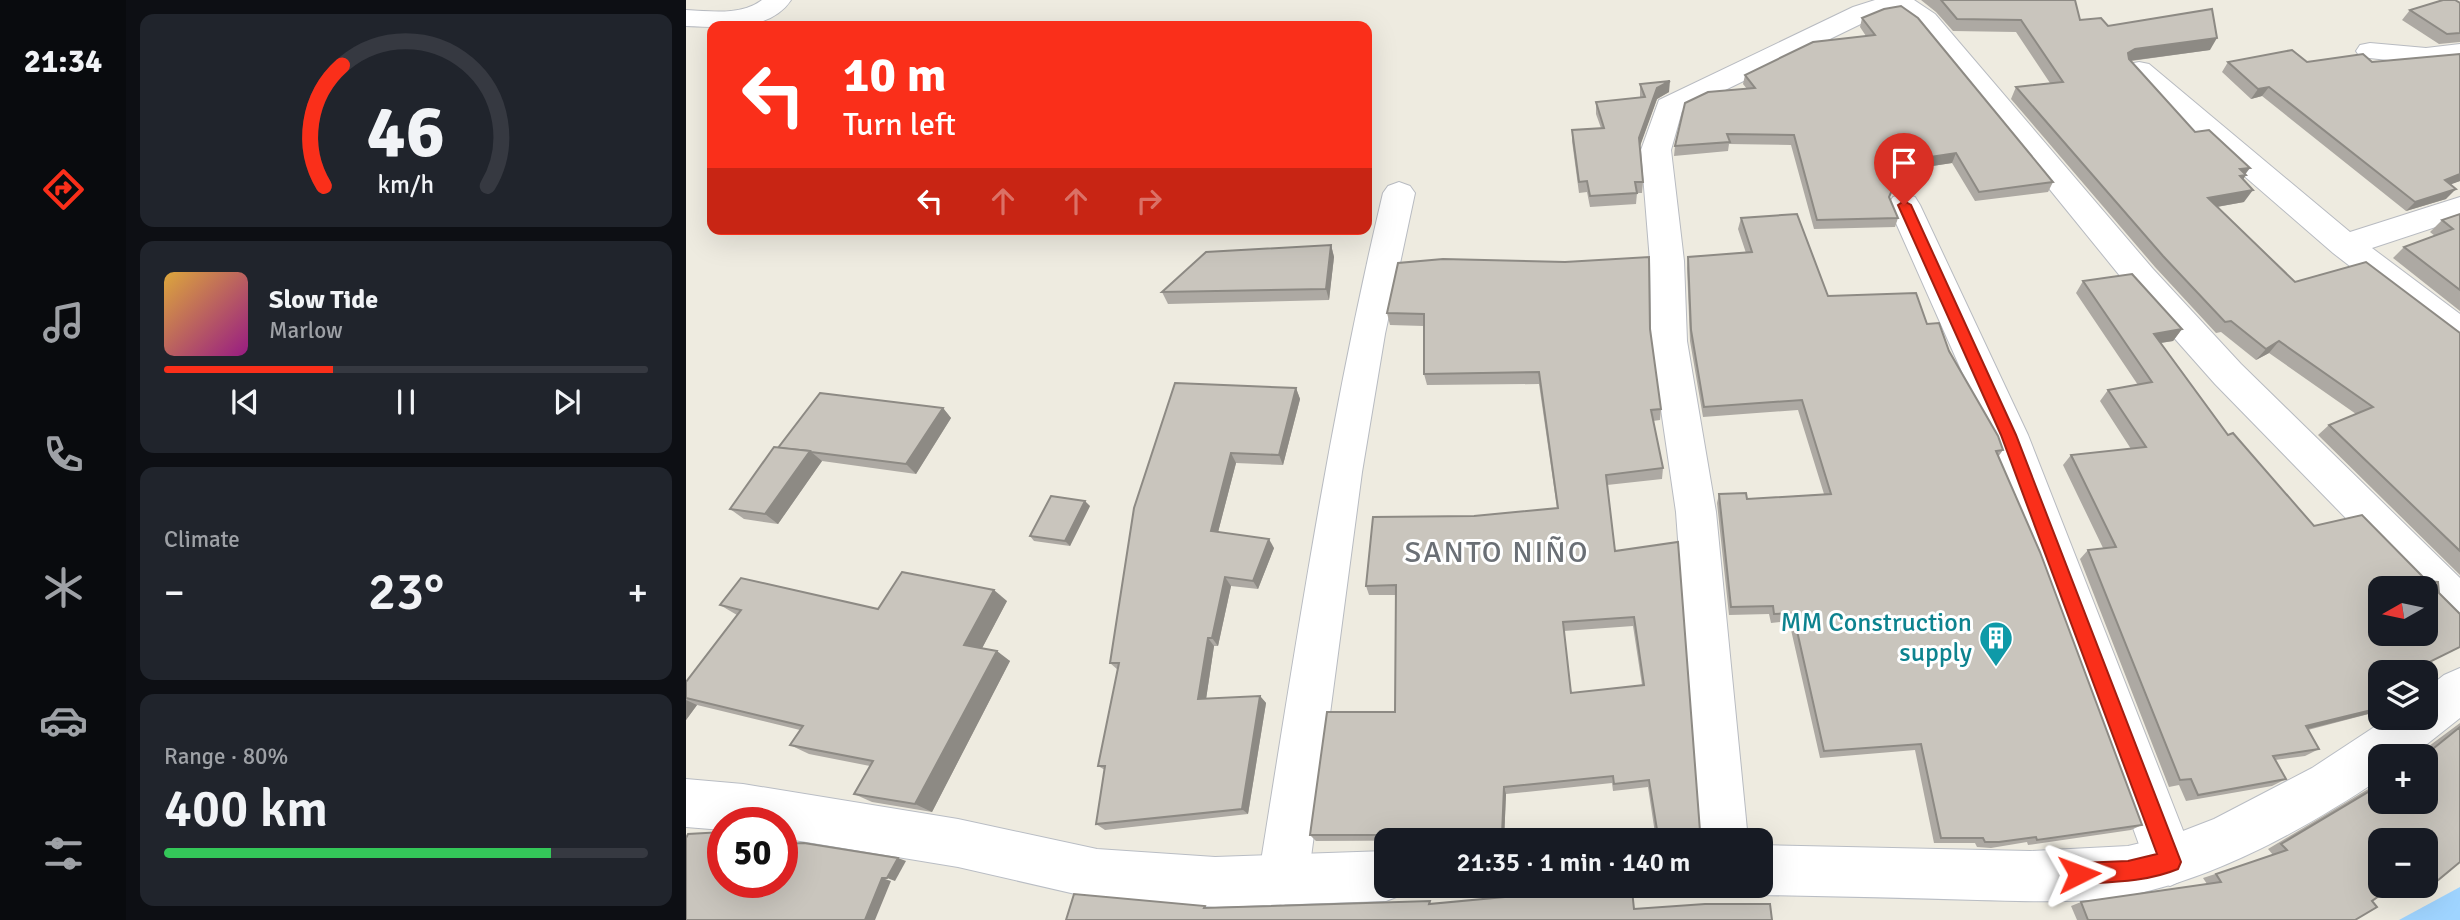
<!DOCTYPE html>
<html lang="en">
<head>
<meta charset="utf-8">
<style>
	body { margin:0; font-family:Signika,sans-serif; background:#20242c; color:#f1f3f6; height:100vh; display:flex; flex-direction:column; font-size:26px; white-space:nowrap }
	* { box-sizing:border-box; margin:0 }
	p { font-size:23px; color:#9ea1a6 }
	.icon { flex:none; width:38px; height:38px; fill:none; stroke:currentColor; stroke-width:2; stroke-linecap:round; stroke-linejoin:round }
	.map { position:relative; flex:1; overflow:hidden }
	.side { display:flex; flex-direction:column; gap:14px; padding:14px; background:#0d0f14; width:560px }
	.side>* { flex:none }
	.banner { position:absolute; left:21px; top:21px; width:665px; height:214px; border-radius:14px; box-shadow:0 7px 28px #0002; background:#fa2f1a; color:#fff; overflow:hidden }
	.needle { width:46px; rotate:261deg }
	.fabs { position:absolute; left:1682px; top:576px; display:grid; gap:14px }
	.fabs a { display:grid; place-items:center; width:70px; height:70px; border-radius:14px; background:#171b24; box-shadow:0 7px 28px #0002; font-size:35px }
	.speed { position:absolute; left:21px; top:807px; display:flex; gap:14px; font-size:35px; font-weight:700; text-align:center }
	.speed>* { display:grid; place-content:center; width:91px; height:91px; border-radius:50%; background:#171b24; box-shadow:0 7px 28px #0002; line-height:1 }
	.speed .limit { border:10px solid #d22; background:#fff; color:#111 }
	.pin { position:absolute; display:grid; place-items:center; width:60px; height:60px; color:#fff; margin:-72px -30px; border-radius:50% 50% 50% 0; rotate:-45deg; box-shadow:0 0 7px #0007 }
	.pin .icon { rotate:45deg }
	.me { position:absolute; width:77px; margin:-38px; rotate:87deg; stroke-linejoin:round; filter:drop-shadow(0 0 5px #0008) }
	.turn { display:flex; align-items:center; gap:24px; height:147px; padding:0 21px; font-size:32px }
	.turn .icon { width:91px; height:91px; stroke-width:2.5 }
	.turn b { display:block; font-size:49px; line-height:60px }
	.lanes { display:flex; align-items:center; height:66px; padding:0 21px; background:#0003; justify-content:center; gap:35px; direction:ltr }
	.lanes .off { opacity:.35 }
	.big { font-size:52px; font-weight:600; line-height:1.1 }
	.side .widget { flex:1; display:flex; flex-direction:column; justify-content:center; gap:10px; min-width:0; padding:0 24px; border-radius:14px; background:#20242c }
	.side .dial { align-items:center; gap:0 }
	.dial svg { height:182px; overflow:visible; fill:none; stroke:#363941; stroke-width:7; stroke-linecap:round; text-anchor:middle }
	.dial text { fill:#f1f3f6; stroke:none }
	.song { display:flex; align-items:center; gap:21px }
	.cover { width:84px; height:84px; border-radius:10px; background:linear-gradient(135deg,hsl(40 70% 55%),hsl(310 70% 35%)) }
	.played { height:7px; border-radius:4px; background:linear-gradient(90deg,#fa2f1a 35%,#363941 35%) }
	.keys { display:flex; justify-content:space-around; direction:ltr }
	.heat { display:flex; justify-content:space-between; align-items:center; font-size:38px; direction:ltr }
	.charge { height:10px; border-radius:5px; background:linear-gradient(90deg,#34c759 80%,#363941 0) }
	.trip { position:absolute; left:688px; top:828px; width:399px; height:70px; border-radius:14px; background:#171b24; box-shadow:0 7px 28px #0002; font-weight:600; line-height:70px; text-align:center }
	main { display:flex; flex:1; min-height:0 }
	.tabs { display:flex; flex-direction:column; width:126px; justify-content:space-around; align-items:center; background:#090b0e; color:#9ea1a6 }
	.tabs .icon { width:49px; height:49px }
	.tabs .current { color:#fa2f1a }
	.tabs b { font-size:32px; color:#f1f3f6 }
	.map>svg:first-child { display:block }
	.water { fill:#9fd4ff }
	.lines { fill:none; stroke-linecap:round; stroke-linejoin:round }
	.minor-casing { stroke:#b8bbc1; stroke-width:2 }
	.secondary-casing { stroke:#b9bdc4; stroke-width:2 }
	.minor { fill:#fff; fill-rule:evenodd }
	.secondary { fill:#fff; fill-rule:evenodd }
	.wall { fill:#ada9a3; fill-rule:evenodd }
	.shaded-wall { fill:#8d8a84 }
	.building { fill:#c9c5bd; stroke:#8d8a84; stroke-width:2; fill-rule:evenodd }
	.route { fill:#fa2f1a; stroke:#a21f11; stroke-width:2 }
	.labels { text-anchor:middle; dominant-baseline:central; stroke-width:6; stroke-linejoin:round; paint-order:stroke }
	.culture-label { font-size:26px; fill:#0d838f; stroke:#fff; text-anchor:end }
	.quarter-label { font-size:30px; letter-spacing:2px; fill:#6a6f75; stroke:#fff }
</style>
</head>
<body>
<main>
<nav class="tabs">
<b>21:34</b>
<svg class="icon current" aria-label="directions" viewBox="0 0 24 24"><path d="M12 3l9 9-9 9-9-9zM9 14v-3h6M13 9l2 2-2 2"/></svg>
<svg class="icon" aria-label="music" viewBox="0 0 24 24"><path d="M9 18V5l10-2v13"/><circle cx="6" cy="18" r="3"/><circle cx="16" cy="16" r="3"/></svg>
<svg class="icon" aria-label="phone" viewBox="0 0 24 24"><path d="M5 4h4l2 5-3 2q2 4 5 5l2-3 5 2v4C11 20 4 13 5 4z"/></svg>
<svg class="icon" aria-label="climate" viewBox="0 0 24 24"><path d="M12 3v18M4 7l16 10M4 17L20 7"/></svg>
<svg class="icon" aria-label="car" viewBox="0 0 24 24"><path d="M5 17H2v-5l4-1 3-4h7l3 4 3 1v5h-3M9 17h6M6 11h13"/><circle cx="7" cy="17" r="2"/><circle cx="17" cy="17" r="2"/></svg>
<svg class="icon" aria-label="filters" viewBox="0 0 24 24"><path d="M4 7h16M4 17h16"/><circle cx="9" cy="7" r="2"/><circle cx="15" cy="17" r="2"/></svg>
</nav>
<section class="side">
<div class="widget dial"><svg viewBox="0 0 100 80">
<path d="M14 69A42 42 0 1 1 86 69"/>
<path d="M14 69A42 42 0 0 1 22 16" stroke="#fa2f1a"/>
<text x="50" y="56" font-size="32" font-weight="700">46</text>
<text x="50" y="72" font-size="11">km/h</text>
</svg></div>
<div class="widget">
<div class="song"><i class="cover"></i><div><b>Slow Tide</b><p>Marlow</p></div></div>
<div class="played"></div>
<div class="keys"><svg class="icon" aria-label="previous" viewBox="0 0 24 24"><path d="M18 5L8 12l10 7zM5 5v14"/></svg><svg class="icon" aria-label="pause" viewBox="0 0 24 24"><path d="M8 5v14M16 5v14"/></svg><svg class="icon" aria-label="next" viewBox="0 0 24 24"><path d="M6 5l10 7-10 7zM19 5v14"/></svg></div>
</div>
<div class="widget"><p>Climate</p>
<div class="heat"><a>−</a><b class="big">23°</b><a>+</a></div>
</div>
<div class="widget"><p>Range · 80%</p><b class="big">400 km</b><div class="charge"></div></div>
</section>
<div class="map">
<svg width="1774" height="920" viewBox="0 0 1774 920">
	<rect width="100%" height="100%" fill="#eeebe0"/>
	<polygon class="water" points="1774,887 1774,920 1713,920"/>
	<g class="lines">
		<g class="minor-casing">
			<g id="minor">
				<path d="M76,0H105C83,33 34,27 0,26V10C25,11 55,16 76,0Z"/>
				<polygon points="1189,0 1228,0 1249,14 1467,269 1555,364 1774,578 1774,625 1759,620 1740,600 1740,588 1728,588 1529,384 1443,287 1231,26 1209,11 1185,19 996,111 985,150 998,261 1001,341 1030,512 1062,840 1014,840 990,512 965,341 964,261 955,150 973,100 1167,7"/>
				<polygon points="1684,43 1740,48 1774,44 1774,60 1740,64 1674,57 1670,51 1674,45"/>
				<polygon points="1453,62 1463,64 1664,232 1774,197 1774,219 1686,248 1774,314 1774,346 1762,342 1647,253 1443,76 1439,70 1443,64"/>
				<path d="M713,182L724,186L729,193L699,334L676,472L622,880L615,898L597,905L579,898L572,880C609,650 643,420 697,193L702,186Z"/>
				<polygon points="1218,194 1229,197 1234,205 1342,435 1509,861 1501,878 1484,886 1467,878 1459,861 1304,435 1202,205 1207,197"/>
			</g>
		</g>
		<g class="secondary-casing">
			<g id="secondary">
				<path d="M1774,668V718L1726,756H1694V779C1620,828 1533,877 1445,895C1400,904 1338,901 1291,900C1219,898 1146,896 1074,895L1056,886H1074V845L1344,851L1442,846L1484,836L1528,819L1626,768L1702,718H1740V689L1758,675Z"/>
				<polygon points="0,779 57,784 272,819 411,849 529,857 700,851 700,886 721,886 718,894 700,901 529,907 411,899 272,867 96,838 96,822 37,822 37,830 0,827"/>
			</g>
		</g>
		<use href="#minor" class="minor"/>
		<use href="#secondary" class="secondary"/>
	</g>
	<g class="wall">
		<polygon points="1235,0 1389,0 1394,20 1524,50 1445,61 1509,132 1559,174 1557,180 1558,202 1531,207 1609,282 1774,333 1774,575 1632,435 1643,425 1670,414 1583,353 1570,360 1535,332 1530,333 1469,267 1325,99 1330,87 1364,83 1330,32 1267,31 1250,12"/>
		<polygon points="1774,3 1774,42 1753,44 1716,20 1724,10"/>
		<polygon points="1176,18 1367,182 1362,192 1289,201 1266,163 1206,172 1207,175 1205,182 1207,188 1203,198 1212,218 1209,227 1128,229 1105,145 1043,144 1042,151 988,156 989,146 1061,89 1057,84 1059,75 1180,36 1174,27"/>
		<polygon points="1774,54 1774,181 1764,184 1760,199 1720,211 1576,96 1565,99 1536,72 1542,62 1686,62"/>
		<polygon points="954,84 983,92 971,99 954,145 957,182 956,193 951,193 950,204 904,207 901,192 893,193 886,141 886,130 915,128 910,114 910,102 954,98"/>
		<polygon points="1774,214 1774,311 1707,258 1718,247 1749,236 1744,232 1756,220"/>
		<polygon points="1055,218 1142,296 1241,324 1263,351 1317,450 1312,457 1456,825 1445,830 1342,845 1341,842 1305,848 1291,847 1289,843 1248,843 1229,750 1134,758 1103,621 1085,623 1083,614 1043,615 1031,503 1033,494 1061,499 1138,494 1112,410 1017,417 1004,341 1001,268 1002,257 1060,253 1052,229"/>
		<polygon points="645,245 648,257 643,300 482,304 476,292"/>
		<path d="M712,263L964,329L975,409L974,420L967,421L977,468L976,479L921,485L929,551L1014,831L1011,837L987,840H970L962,787L927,791L926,783L820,794L818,840L630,841L624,835L709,712L710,595H683L680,586L788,516L871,508L853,384L741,385L738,374V326L704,325L701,313ZM947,626L956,685L885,693L878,631Z"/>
		<polygon points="1397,281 1496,329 1487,341 1475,343 1542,435 1628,526 1753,593 1773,613 1694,672 1694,711 1622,730 1633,749 1619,756 1589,760 1600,779 1586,786 1500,801 1493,785 1483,787 1394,559 1402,550 1417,548 1377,465 1385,455 1445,449 1414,401 1422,390 1452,385 1390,293"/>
		<polygon points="489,383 610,388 614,399 597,465 550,463 532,532 588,548 572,589 545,586 532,646 528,646 520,699 574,696 580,703 562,814 419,830 410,824 419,770 412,766 432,670 424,663"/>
		<polygon points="257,408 265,418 230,474 136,461 92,524 58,519 44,509 93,448"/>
		<polygon points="404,506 384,546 348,541 344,536"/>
		<polygon points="321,601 296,648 324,661 246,812 186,802 168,794 184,766 123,754 104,745 114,730 11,705 0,720 0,682 51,615 34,605 192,609"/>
		<polygon points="1774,723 1774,862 1751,881 1740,884 1740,840 1669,920 1391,920 1385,906 1395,902 1521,884 1517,878 1587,855 1582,849 1694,782 1694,802 1740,756 1725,756 1735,752"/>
	</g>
	<g class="shaded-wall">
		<polygon points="1531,38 1524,50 1442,61 1442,53 1449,49"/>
		<polygon points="984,81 983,92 971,99 953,149 953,138 971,88"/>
		<polygon points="1583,87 1576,96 1565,99 1572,89"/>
		<polygon points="1270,153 1266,163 1201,173 1204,163"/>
		<polygon points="1564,168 1558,176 1560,175 1552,187 1554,169"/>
		<polygon points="1774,174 1774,181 1750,190 1759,180"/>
		<polygon points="1770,189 1760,199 1720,211 1729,202"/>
		<polygon points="1567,190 1558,202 1513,210 1522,198"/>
		<polygon points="645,245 648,257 643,300 640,289"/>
		<polygon points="1496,329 1487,341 1460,345 1468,334"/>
		<polygon points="1593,341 1583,353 1570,360 1580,349"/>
		<polygon points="610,388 614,399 597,465 593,455"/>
		<polygon points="257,408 265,418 230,474 220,464"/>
		<polygon points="124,451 136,461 92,524 79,514"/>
		<polygon points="545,453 550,463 530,540 525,531"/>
		<polygon points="399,501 404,506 384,546 379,541"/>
		<polygon points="583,539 588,548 572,589 567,581"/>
		<polygon points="539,577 545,586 532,646 526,638"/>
		<polygon points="308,590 321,601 292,656 278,645"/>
		<polygon points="522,638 528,646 519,706 512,699"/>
		<polygon points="311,651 324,661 246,812 229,804"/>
		<polygon points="574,696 580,703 562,814 556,809"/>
		<polygon points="0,700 11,705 0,720"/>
		<polygon points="1694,708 1694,711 1606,733 1620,726"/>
		<polygon points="818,787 820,794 818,840 816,835"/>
		<polygon points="212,858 220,861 209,881 201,878"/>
		<polygon points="196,878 205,881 189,920 179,920"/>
	</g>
	<g class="building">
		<polygon points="1255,0 1389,0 1394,20 1415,18 1422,26 1526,9 1531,38 1449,49 1442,53 1443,59 1509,132 1523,130 1564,168 1554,169 1560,175 1554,176 1567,190 1522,198 1609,282 1680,262 1774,333 1774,551 1643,425 1687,407 1593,341 1580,349 1545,321 1539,322 1477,256 1330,87 1377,82 1335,20 1271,19"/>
		<polygon points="1757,0 1769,0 1774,3 1774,33 1761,34 1724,10"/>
		<polygon points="1215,6 1232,18 1367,182 1293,192 1270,153 1204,163 1207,175 1202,175 1207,188 1203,197 1212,218 1131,220 1108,135 1041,134 1044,142 989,146 999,103 1022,92 1069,88 1059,75 1127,42 1189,35 1176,18 1198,9"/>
		<polygon points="1606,50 1621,62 1677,54 1686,62 1774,54 1774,174 1759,180 1770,189 1729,202 1583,87 1572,89 1542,62"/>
		<polygon points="984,81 971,88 953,138 957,182 949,182 951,193 904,196 901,181 893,182 886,130 918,128 910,102 959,97 954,84"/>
		<polygon points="1111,214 1142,296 1230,293 1241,324 1253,323 1263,351 1312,436 1317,450 1310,451 1354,552 1456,825 1351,840 1350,837 1313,842 1299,842 1297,838 1255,838 1235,744 1138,751 1107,613 1088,614 1087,606 1045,607 1033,494 1060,493 1061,499 1145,494 1116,400 1018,407 1005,330 1002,257 1066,252 1055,218"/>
		<polygon points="1774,214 1774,290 1718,247 1767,229 1756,220"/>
		<polygon points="645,245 640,289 476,292 520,252"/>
		<path d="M963,257L964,329L975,409L965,410L977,468L920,475L929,551L992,542L1014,831L972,836L963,780L928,784L927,776L818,787L816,835H624L641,712H709L710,585L680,586L687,517L788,516L872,508L853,372L738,374V314L701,313L712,263L757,259L879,262ZM948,617L958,685L885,693L877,622Z"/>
		<path d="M1446,274L1496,329L1468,334L1542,435L1547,433L1628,526L1676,515L1741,581L1752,582L1753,593L1774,614V647L1725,671V672H1694V708L1620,726L1633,749L1587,756L1600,779L1512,795L1505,779L1494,780L1402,550L1430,547L1385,455L1460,447L1422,390L1466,382L1397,281ZM1694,588H1740V634H1694Z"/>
		<polygon points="489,383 610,388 593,455 545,453 525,531 583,539 567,581 539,577 526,638 522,638 512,699 574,696 556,809 410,824 419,766 412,766 433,663 424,663 448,508"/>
		<polygon points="134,393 257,408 220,464 125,452 124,451 92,448"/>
		<polygon points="88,447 124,451 79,514 44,509"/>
		<polygon points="365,496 399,501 379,541 344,536"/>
		<polygon points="216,572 308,590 278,645 311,651 229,804 168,794 187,761 104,745 117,726 0,698 0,682 55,610 34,605 55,578 192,609"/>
		<polygon points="1774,727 1774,862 1751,881 1740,869 1740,840 1694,840 1694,886 1707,886 1686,901 1691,907 1669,920 1402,920 1395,902 1535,882 1530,874 1601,850 1595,844 1694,785 1694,802 1740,802 1740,756 1728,756 1734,752 1743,752"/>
		<polygon points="37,832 37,882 96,882 96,844 118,843 212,858 201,878 196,878 179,920 0,920 0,838 2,834"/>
		<polygon points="889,886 890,895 946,890 948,909 1019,904 1084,904 1086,920 380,920 388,894 519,906 518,908 744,901 743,904 818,897 818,892"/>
	</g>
	<path class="route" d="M1218,201L1225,205L1330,435L1495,862L1492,869C1461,882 1426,882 1393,884L1385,881L1382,874L1385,866L1393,863L1442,861L1471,854L1315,435L1212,205Z"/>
	<defs>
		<g id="building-pin" transform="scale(1.75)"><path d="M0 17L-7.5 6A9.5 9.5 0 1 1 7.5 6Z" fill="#0f9aa8" stroke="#fff"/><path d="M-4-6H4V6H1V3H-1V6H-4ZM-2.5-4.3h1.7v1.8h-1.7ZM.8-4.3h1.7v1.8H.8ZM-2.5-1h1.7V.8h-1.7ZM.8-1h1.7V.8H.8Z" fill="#fff"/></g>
	</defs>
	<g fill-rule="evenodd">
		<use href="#building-pin" x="1310" y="638"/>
	</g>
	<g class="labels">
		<g class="culture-label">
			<text x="1286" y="623">MM Construction<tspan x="1286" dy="30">supply</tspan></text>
		</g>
		<g class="quarter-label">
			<text x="811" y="552">SANTO NIÑO</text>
		</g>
	</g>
</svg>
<div class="fabs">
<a><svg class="needle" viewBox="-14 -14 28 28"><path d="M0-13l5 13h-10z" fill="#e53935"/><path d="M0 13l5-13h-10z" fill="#9ea1a6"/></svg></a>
<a><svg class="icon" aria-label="layers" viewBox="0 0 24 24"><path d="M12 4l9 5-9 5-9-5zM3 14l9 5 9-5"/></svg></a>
<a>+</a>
<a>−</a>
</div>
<div class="speed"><div class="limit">50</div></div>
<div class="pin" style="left:1218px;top:205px;background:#d93025"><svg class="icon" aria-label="arrive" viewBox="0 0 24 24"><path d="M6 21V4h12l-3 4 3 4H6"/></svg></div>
<svg class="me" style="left:1393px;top:874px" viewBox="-20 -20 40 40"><path d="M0-17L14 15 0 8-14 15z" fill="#fa2f1a" stroke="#fff" stroke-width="4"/></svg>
<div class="trip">21:35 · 1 min · 140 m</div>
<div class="banner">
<div class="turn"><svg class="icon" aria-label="left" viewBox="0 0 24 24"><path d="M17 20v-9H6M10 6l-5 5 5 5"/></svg><div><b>10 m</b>Turn left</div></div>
<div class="lanes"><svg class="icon" aria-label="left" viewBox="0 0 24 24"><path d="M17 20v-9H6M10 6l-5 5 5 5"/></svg><svg class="icon off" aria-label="ahead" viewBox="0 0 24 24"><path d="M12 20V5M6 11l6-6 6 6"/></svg><svg class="icon off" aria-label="ahead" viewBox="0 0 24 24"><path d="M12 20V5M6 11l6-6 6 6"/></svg><svg class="icon off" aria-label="right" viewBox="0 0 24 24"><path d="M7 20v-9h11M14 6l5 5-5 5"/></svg></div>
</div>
</div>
</main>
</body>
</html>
